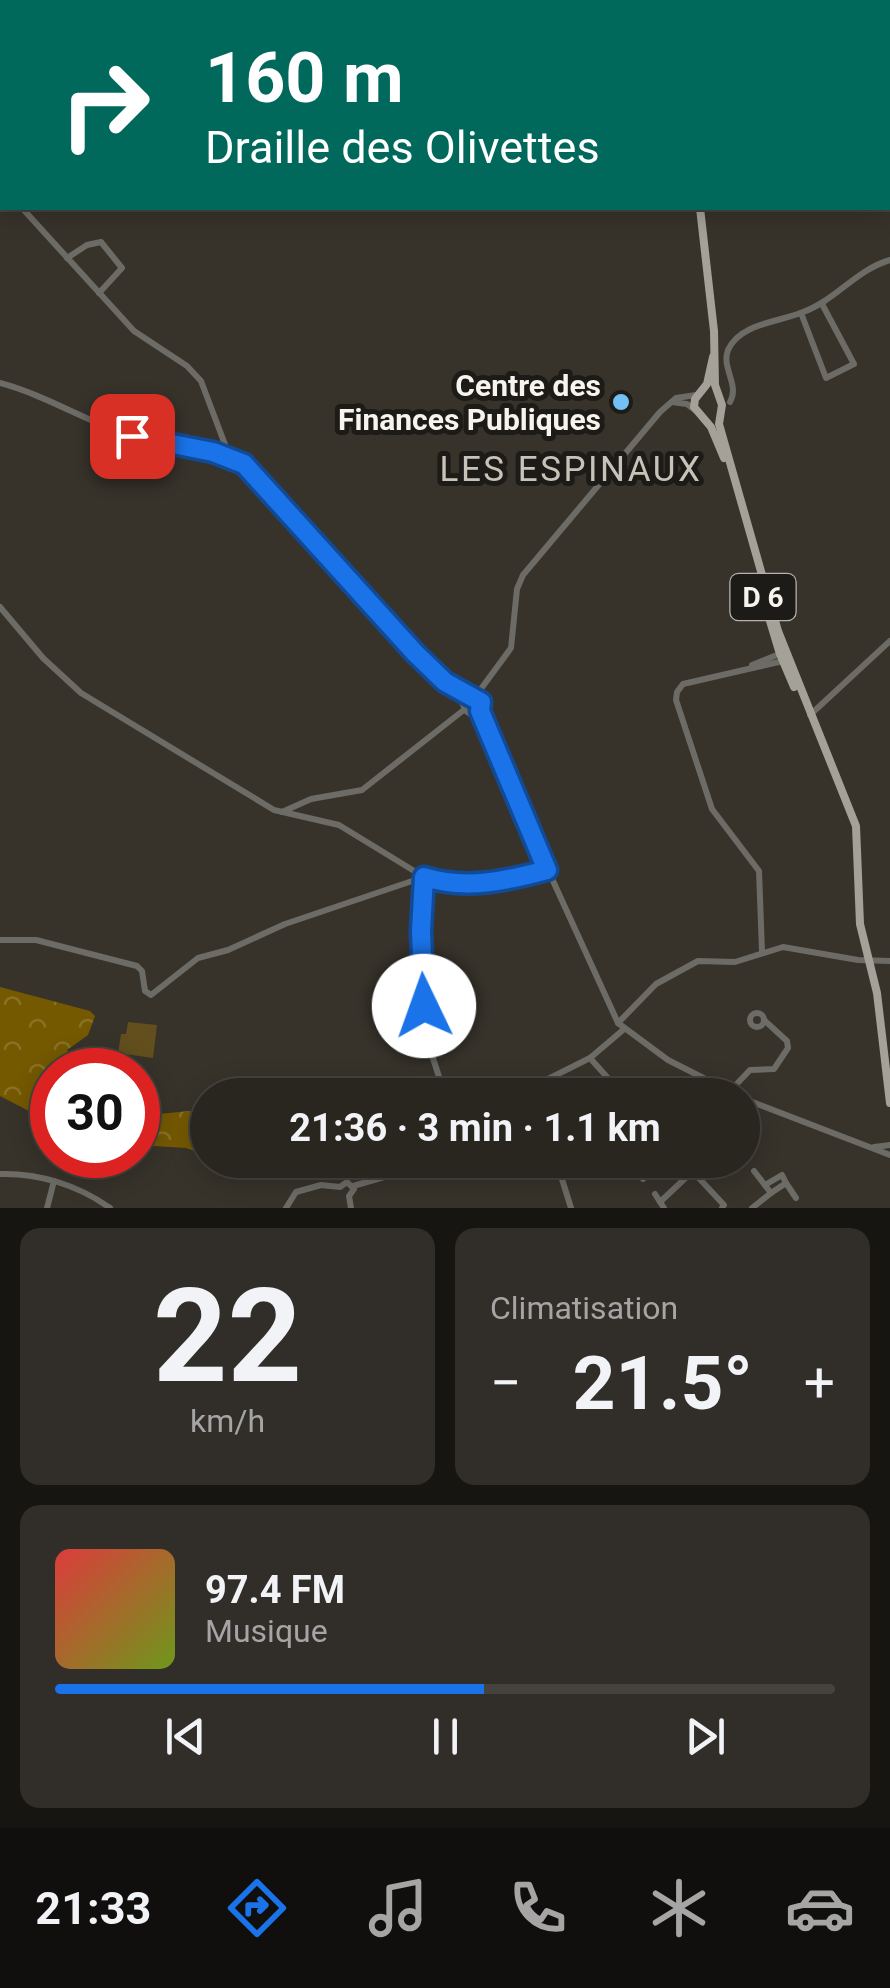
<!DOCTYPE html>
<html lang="fr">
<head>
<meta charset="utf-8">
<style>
	body { margin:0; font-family:Roboto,sans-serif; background:#312e29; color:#f1f3f6; height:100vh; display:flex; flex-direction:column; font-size:38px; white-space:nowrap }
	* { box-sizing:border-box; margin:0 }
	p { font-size:32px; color:#a5a5a5 }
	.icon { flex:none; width:55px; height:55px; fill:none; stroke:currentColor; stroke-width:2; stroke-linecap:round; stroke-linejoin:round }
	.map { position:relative; height:1208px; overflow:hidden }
	.panel { display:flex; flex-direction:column; gap:20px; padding:20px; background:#171512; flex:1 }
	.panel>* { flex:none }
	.hud { position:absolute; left:0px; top:0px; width:890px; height:210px; box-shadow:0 5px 25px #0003,0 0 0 2px #45433e; background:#00695c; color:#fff; overflow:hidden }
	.speed { position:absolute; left:30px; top:1048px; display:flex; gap:20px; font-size:50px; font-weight:700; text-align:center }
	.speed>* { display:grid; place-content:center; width:130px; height:130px; border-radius:50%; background:#292620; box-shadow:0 5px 25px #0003,0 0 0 2px #45433e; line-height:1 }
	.speed .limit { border:15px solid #d22; background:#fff; color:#111 }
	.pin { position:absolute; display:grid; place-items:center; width:85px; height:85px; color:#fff; margin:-42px; border-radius:20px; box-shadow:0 5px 15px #0006 }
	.me { position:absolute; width:110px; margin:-55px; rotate:357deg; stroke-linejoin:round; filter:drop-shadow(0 0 8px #0008) }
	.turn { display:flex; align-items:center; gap:35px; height:210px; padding:0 40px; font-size:45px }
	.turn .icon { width:130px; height:130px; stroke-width:2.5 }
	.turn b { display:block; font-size:70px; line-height:85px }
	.big { font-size:75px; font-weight:700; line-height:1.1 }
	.panel .widget { flex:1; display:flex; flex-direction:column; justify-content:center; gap:15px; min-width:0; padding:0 35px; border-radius:20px; background:#312e29 }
	.panel .dial { align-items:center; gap:0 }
	.dial b { font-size:130px; line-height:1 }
	.song { display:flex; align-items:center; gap:30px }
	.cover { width:120px; height:120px; border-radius:15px; background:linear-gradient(135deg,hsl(0 70% 55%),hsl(80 70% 35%)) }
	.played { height:10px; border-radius:5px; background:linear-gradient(90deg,#1a73e8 55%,#45433e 55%) }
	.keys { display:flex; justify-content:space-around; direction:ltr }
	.heat { display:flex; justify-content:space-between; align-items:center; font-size:55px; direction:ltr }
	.panel .tiles { flex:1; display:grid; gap:20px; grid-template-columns:1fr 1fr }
	.widget:last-child { grid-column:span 2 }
	.trip { position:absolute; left:190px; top:1078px; width:570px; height:100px; border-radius:50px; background:#292620; box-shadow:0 5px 25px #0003,0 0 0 2px #45433e; font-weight:700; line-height:100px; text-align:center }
	.tabs { display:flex; height:160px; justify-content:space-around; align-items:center; background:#100f0d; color:#a5a5a5 }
	.tabs .icon { width:70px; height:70px }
	.tabs .selected { color:#1a73e8 }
	.tabs b { font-size:45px; color:#f1f3f6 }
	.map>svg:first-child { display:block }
	.forest { fill:url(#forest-crowns) }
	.park { fill:#624f1d }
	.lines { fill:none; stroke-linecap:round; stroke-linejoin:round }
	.minor { stroke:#6d6b66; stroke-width:6 }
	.major { stroke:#a4a198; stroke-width:8 }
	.route-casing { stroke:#114b97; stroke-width:25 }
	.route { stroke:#1a73e8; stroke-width:18 }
	.poi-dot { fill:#72c1f5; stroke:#1d1b17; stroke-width:4 }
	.labels { text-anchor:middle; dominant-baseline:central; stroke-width:10; stroke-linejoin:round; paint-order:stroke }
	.shield { fill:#1d1b17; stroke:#b6b3ae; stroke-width:2.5 }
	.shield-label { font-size:28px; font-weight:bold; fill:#f7f4ee }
	.poi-label { font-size:30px; font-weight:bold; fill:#f7f4ee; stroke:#1d1b17; text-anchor:end }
	.quarter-label { font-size:35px; letter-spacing:2.5px; fill:#c7c3b8; stroke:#1d1b17 }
</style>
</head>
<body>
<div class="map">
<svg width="890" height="1208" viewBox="0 0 890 1208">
	<defs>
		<pattern id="forest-crowns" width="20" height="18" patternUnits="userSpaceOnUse" patternTransform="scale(2.5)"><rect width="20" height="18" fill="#755900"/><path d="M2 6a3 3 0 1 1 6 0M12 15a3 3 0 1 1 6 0" fill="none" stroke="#897126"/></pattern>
	</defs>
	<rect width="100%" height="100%" fill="#37332b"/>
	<g class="forest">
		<polygon points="0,987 90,1011 95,1016 88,1035 67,1050 78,1070 52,1070 52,1123 0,1096"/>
		<polygon points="189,1111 207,1120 207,1155 186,1148 138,1145 138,1120 159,1114"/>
	</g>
	<polygon class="park" points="128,1022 157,1025 153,1058 118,1053 121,1034 126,1034"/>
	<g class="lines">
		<g class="minor">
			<polyline points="148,2 151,0"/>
			<polyline points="521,2 522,0"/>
			<polyline points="0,124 2,121"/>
			<polyline points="0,182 2,185"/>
			<polyline points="22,208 134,331 187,366 201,381 229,455"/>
			<polyline points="67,258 87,245 101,242 122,268 99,293"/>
			<polyline points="801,313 826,378 854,364 822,304"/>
			<path d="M0,383C45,395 86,421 130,436C168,448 209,445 244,464L415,653L460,698L466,711L479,720L489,733"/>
			<polyline points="672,402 687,404 695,410"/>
			<path d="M730,402C740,385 721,368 728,350C740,323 780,322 803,312C836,300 856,270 890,260"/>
			<polyline points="0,607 43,658 81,693 274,810 339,825 424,877 421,931 427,1040 445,1095"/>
			<polyline points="752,665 782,653"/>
			<polyline points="455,688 469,698 480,700"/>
			<polyline points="475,697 511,648 517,589 523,575 660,412 676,398 696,395"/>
			<polyline points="480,711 527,824 618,1023 668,1060 737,1095"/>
			<polyline points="810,715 890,641"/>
			<polyline points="282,812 311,799 362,790 465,709"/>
			<path d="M0,940H36L137,966L142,971L145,991L151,995L198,958L228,950L285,924L424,877C466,890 505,881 547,870"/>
			<polyline points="762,951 759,871 712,809 676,700 677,692 683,684 783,661"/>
			<circle cx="757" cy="1020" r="7"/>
			<polyline points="618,1023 656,984 698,961 735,962 783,947 858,960 890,961"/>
			<polyline points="590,1058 623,1095"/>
			<polyline points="730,1091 750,1070 774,1069 788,1048 787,1041 764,1020"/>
			<polyline points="533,1095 542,1082 590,1058 623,1030"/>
			<polyline points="742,1098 890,1155"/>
			<polyline points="874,1147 890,1145"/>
			<polyline points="549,1160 561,1176 571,1208"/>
			<polyline points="629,1160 643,1179"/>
			<polyline points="682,1160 724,1205 722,1208"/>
			<path d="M0,1174C39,1173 78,1185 110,1208"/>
			<polyline points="500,1174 500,1160"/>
			<polyline points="786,1183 796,1198"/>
			<polyline points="765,1185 782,1175 786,1183 771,1193"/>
			<polyline points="353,1186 443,1160"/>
			<polyline points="655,1194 664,1208"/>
			<polyline points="660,1202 693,1171"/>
			<polyline points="47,1208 54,1181"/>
			<polyline points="286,1208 296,1192 321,1185 340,1187 347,1182 354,1189 349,1196 351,1208"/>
			<polyline points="752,1208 771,1193 754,1171"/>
		</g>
		<g class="major">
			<polyline points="669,0 669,2"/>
			<polyline points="700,208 714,331 715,385 722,405 719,424 778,631 856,826 860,924 877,993 890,1103"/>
			<polyline points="713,357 707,384 695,399 694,407 711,427 724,458"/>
			<polyline points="764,601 780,654 794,687"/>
		</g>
	</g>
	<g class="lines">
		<g class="route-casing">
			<path id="route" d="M132,436L213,452L244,464L415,653L445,682L481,702L480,711L547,870C506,881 466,890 424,877L421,931L424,1006"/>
		</g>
		<use href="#route" class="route"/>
	</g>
	<circle class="poi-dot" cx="621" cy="402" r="10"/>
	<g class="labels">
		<rect class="shield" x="730.5" y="574" width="65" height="46" rx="8"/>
		<g class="shield-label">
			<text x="763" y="597">D 6</text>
		</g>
		<g class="poi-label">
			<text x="601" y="385">Centre des<tspan x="601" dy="34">Finances Publiques</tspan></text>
		</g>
		<g class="quarter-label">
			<text x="571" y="469">LES ESPINAUX</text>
		</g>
	</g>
</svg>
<div class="speed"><div class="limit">30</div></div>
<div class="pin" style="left:132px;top:436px;background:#d93025"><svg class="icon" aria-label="arrive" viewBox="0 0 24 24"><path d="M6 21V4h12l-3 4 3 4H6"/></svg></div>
<svg class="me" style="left:424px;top:1006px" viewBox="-20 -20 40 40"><circle r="19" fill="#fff"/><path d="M0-13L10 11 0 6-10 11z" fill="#1a73e8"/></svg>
<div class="trip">21:36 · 3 min · 1.1 km</div>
<div class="hud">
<div class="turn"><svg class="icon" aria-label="right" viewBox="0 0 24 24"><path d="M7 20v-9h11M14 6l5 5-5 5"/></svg><div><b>160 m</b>Draille des Olivettes</div></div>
</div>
</div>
<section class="panel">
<div class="tiles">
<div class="widget dial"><b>22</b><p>km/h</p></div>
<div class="widget"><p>Climatisation</p>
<div class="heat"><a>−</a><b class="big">21.5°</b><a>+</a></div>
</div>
<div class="widget">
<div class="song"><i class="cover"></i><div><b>97.4 FM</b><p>Musique</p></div></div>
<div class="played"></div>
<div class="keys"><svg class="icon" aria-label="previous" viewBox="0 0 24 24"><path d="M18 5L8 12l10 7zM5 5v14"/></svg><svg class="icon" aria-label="pause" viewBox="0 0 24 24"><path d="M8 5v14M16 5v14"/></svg><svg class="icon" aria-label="next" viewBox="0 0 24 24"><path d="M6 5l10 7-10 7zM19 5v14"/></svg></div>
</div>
</div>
</section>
<nav class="tabs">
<b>21:33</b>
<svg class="icon selected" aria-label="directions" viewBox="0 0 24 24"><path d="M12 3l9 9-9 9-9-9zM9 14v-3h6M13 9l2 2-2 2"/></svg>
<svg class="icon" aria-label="music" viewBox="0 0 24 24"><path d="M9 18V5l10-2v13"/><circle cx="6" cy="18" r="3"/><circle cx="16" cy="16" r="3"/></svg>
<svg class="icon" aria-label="phone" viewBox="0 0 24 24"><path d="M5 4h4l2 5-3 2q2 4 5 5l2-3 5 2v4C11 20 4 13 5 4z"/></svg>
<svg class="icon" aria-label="climate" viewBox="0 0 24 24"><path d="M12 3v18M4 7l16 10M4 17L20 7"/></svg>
<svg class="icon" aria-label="car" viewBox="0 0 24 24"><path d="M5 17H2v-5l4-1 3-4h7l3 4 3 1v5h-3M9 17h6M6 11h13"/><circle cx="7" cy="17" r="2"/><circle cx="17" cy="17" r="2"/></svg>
</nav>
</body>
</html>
